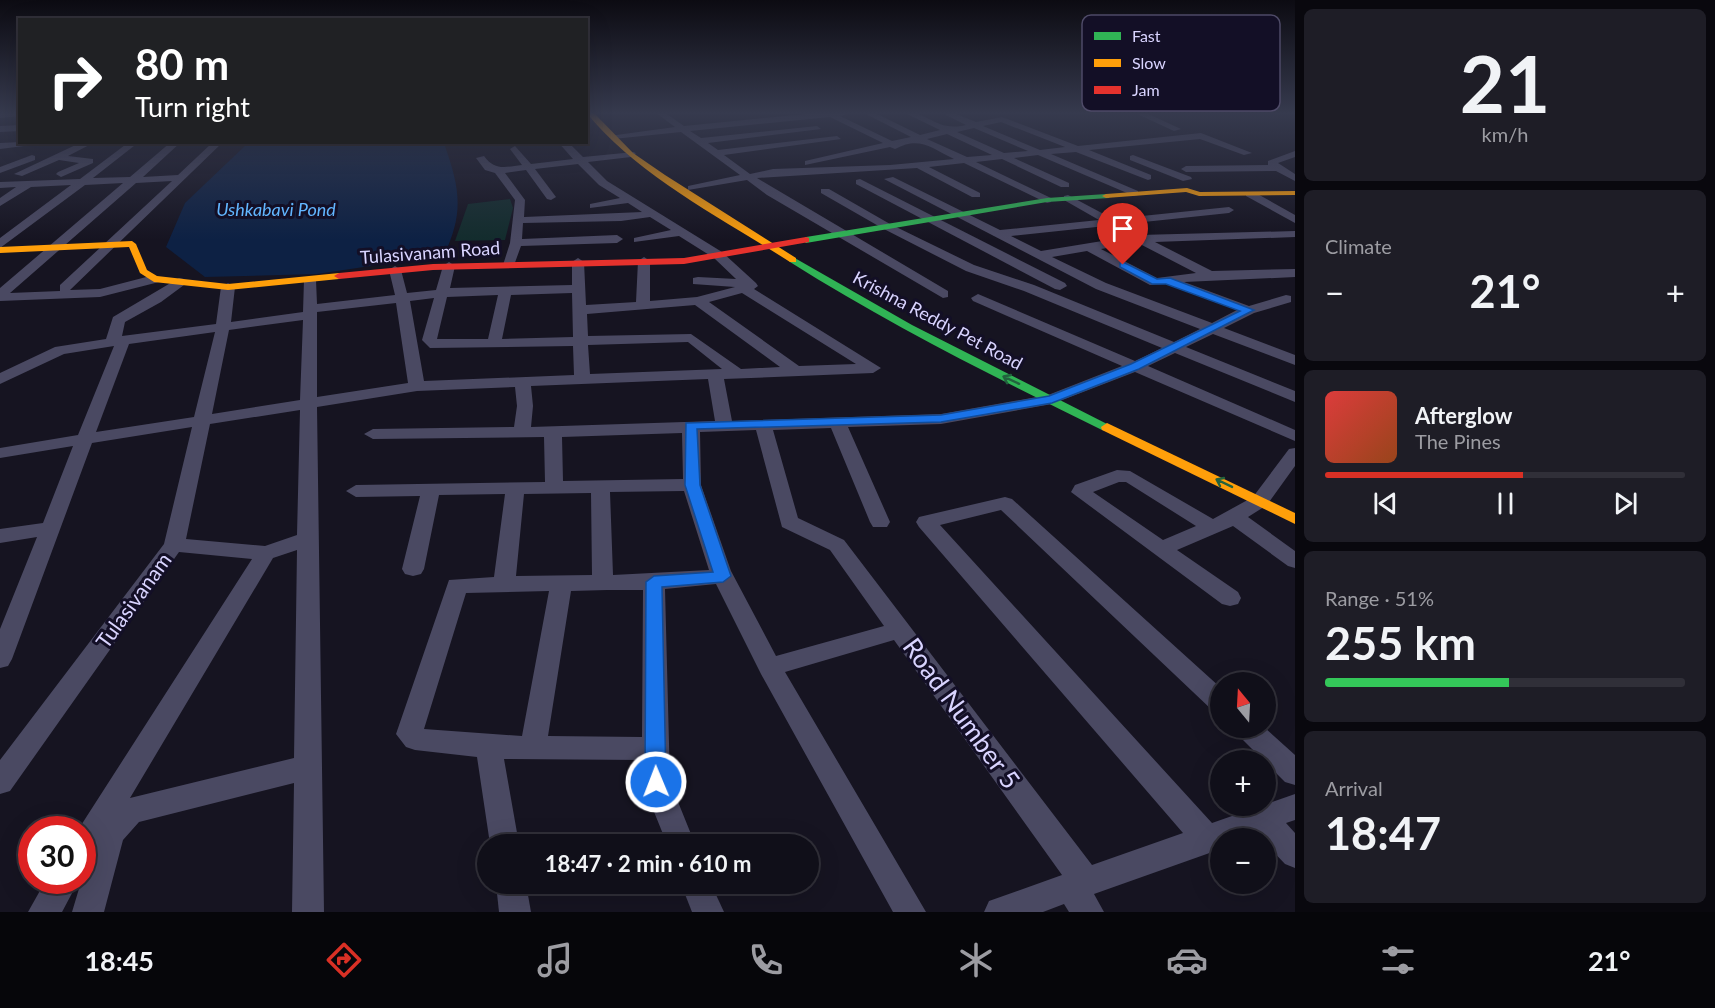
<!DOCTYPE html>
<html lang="en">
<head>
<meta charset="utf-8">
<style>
	body { margin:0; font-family:Lato,sans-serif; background:#1e1d26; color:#f1f3f6; height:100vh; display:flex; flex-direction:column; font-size:22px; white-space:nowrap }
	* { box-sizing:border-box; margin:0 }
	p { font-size:20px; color:#9c9ca2 }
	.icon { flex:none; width:33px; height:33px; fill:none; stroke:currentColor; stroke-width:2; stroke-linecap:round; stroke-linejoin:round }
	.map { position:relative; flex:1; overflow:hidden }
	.drawer { display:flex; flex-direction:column; gap:9px; padding:9px; background:#09080e; width:420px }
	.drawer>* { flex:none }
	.hud { position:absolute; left:18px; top:18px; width:570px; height:126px; border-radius:0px; box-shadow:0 6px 24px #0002,0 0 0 2px #302f38; background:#202124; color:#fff; overflow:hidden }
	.needle { width:39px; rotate:342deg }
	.buttons { position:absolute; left:1210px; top:672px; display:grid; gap:12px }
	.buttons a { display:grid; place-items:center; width:66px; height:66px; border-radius:50%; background:#100f19; box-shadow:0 6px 24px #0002,0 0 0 2px #302f38; font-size:30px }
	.speed { position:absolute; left:18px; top:816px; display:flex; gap:12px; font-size:30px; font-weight:700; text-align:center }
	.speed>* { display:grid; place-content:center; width:78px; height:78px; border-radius:50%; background:#100f19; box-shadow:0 6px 24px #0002,0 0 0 2px #302f38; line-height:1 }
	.speed .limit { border:9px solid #d22; background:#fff; color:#111 }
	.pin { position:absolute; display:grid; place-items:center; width:51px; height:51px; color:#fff; margin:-62px -26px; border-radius:50% 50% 50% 0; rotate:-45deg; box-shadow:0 0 6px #0007 }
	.pin .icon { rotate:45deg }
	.me { position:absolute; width:66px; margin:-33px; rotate:359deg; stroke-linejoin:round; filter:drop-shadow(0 0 4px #0008) }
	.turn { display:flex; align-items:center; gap:21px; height:126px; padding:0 18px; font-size:27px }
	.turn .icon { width:78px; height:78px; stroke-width:2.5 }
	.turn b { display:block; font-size:42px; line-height:51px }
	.big { font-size:45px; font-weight:700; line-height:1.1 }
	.drawer .card { flex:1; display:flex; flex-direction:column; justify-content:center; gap:9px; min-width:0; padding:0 21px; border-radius:9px; background:#1e1d26 }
	.drawer .dial { align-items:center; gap:0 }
	.dial b { font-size:78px; line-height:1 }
	.song { display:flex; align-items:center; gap:18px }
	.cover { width:72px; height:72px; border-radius:9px; background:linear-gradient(135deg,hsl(0 70% 55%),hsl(20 70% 35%)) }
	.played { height:6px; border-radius:3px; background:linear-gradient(90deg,#d93025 55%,#302f38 55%) }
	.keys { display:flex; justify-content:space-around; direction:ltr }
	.heat { display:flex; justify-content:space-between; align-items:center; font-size:33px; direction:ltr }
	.charge { height:9px; border-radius:4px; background:linear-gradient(90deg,#34c759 51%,#302f38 0) }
	.trip { position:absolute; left:477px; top:834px; width:342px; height:60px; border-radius:30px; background:#100f19; box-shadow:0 6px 24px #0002,0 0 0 2px #302f38; font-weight:700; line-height:60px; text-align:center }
	.tab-bar { display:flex; height:96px; justify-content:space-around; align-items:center; background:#06060a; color:#9c9ca2 }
	.tab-bar .icon { width:42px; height:42px }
	.tab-bar .selected { color:#d93025 }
	.tab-bar b { font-size:27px; color:#f1f3f6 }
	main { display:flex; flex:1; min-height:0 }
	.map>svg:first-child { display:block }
	.green { fill:#132c2d }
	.water { fill:#0d2144 }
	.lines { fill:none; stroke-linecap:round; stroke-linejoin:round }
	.street { fill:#4a4962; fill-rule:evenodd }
	.fast { fill:#30b455; fill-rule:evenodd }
	.slow { fill:#ff9f0a; fill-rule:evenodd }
	.jam { fill:#e5322d; fill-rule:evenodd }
	.oneway { stroke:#22623e }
	.route { fill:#1a73e8; stroke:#114b97; stroke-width:1.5 }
	.labels { text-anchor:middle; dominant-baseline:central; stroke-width:6; stroke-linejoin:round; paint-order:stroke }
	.far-water-label { font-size:18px; font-style:italic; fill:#62b6ff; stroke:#130f26 }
	.far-street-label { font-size:18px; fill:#d9d4ff; stroke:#130f26 }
	.street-label { font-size:21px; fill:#d9d4ff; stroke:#130f26 }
	.near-street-label { font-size:26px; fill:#d9d4ff; stroke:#130f26 }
	.key { fill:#130f26; stroke:#4e4a67; stroke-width:1.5 }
	.key-label { font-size:16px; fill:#d9d4ff }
</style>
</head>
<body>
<main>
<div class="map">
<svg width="1295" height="912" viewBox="0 0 1295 912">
	<rect width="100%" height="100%" fill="#161421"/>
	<polygon class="green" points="510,199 513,208 505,240 455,241 468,204"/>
	<path class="water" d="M248,143H447L445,146C460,189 464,213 444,255L317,274L205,277L166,247L185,203Z"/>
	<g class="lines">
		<g class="street">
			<polygon points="20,112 20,116 0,118 0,114"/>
			<path d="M655,112H664L684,126L826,112H856L840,116L892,141L911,137L862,112H873L920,135L940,130L903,112C931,112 935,132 966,125L940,112H951L976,122L1002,117L1078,146L1201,133L1252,153L1244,155L1200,139L1089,150L1151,175V179L1148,180L1076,152L1051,154L1138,191V195L1134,196L1038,155L1014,158L1069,183V187H1061L1002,159L976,162L1051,198V202L1047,203L964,163L929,167L980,193V197H972L917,168L757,178L948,291V297L943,298L767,195L747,180L688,190V186L740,175L681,132L613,139L609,136L675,127ZM830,117L883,143L805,161V165L890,147L895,149C919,136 930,147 954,159L890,165L773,169L750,174L724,155L841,139L837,136L718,150L708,143L821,129L817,126L701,138L690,131ZM1001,122L1065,147L1040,150L983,126ZM974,128L1028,151L1004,153L957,132ZM947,134L992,155L967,157L927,139Z"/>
			<polygon points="1133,112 1144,112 1181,129 1174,131"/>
			<polygon points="20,125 20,131 0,132 0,126"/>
			<polygon points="20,142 56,142 0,149 0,143"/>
			<polygon points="82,142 95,142 68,156 93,159 93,163 61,177 56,174 58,172 79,163 59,160 22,176 14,174"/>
			<path d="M129,142H139L93,178L130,177L171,142H181L143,177L178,175L213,142H223L70,290L100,289L154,275L160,279L159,282L100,297L0,301V288L123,183L85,185L0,248V238L71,185L31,187L0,206V198L16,187L0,188V182L80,179ZM172,181L60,285V291L10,293L136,183Z"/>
			<path d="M558,142H568L583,157L634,152L636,154L631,157L588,162L607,181L722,252L756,283L758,286L754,289L881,368L873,373L724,379L732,421L941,414L1048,395L1122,366L973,301L971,298L978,294L1135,361L1162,348L1024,291L966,271L882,228L821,193V189H829L890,224L974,265L1034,285L1174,342L1200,329L1096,289L884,179L893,177L1000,230L1099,220L1064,200V196L1068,195L1113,219L1229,207L1234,210L1229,213L1011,236L1041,251L1139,235L1295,231V237L1155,242L1212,271L1295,269V277L1184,282L1249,306L1286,295L1291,296V302L1254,313L1224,328L1295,355V365L1213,334L1186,347L1295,391V402L1175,353L1148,366L1295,430V441L1135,372L1052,404L941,424L848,427L890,522L887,527H873L870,522L831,428L773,430L798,518L844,540L1092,865L1183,833L919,527L916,522L919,517L1005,497L1012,499L1221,688V713L1212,710L1001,510L940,525L1212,823L1295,794V820L1286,823L1295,833V868L1285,864L1266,844V838H1261L1257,834L1244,838H1221L1218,850L1094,894L1104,912H1069L1064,904L1043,912H984L989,901L1062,875L894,640L785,672L926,912H893L761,674L716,584L665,589L670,782L695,844H667L642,782V760L504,759L519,844H490L477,757L415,750L406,747L396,734L449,580L494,577L505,494L439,495L424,569L421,574L413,576L405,574L402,569L420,496L356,497L346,491L356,485L545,482L544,437L373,439L364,434L373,429L514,427L517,406L515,387L417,391L317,407L324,912H292L294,783L139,822L123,840L104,912H72L87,862L82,864V830H78L252,559L179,552L10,791L0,794V760L164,544L192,427L92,443L12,659L8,666L0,668V629L37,537L0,543V529L43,523L73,446L0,458V448L78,435L114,346L64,354L0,384V373L55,347L106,339L113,317L179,278L184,279V285L161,302L125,322L122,336L216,324L221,287L228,283L235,287L231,322L303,312L304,280L310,276L316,280L317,304L395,295L389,270L395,266L401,270L407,293L436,290L443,266L449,262L455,266L450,288L572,285V262L578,258L584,262L586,305L636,302L638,261L644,257L650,261V301L697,297L735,287L693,284V278L698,277L736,279L714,258L679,236L634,242V238L671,230L650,217L621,221L523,223L522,239L617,235L623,239L617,243L521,246L513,268H505L503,265L510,243L515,200L495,173L485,170L476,158L484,156C495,171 505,167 522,165L510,149L515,146L531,164L573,159ZM578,164L599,185L620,198L590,204V208L628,203L642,212L524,217L525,200L505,173L526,170L547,199L551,200L556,197L535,169ZM1138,243L1196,273L1157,278L1101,249ZM1087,251L1150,285L1166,284L1237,310L1212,323L1106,283L1052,257ZM572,293L573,337L502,339L511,295ZM742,293L856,364L799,366L709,302ZM498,295L488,339H437L447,297ZM434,298L422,340L430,348L573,346L574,375L424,381L410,301ZM396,303L408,383L317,397V312ZM695,305L780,367L741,369L691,334L588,336L587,314ZM303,320L300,400L212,414L229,330ZM215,332L194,417L96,432L129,344ZM688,342L722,369L590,374L588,345ZM708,379L715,421L531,427L533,406L531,386ZM300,410L297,535L265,546L186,539L210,424ZM756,430L782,527L830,550L884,626L776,656L731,571L701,485L700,432ZM682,433L683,479L563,481L562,437ZM684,491L709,570L613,575L610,492ZM591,493L592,575L516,576L524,494ZM297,550L294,758L130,798L273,558ZM607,590H643L642,737L548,736L571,591ZM549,591L522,736L424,729L466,593Z"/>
			<polygon points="1295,151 1295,157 1278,163 1295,174 1295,181 1276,171 1186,172 1181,169 1186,166 1268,165 1268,161"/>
			<polygon points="32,155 35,156 35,160 0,173 0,167"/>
			<polygon points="1133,155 1191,177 1192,179 1183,181 1130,160 1130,156"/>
			<polygon points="860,179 1065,283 1067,286 1060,290 1055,289 856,184 856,180"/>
			<polygon points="1246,192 1254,192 1295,215 1295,223 1246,196"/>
			<path d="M1295,448V466L1267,505L1248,517L1295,551V568L1288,566L1233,526L1177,550L1238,592L1241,598L1238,604L1230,606L1222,604L1071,492L1075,485L1117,470L1130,471L1213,519L1253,497L1289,449ZM1119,482H1126L1196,526L1163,540L1093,492Z"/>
			<polygon points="1235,728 1265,728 1295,755 1295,785 1285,782 1239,736"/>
			<polygon points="46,880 79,880 62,912 28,912"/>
			<polygon points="496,884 526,884 531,912 499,912"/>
			<polygon points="681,884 711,884 724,912 692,912"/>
		</g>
		<g class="fast">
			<polygon points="1106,194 1110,196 1109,198 1047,202 806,243 802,240 806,237 1047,198"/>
			<path d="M793,257L912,325L1113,427L1107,431L1102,430C996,378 890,325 790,262L788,260Z"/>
		</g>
		<g class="slow">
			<path d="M586,112H593L633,153L665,175L796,258V262H790C723,219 636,175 586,112Z"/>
			<polygon points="1187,188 1200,192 1295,191 1295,195 1199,196 1186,192 1106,198 1102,196 1106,194"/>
			<polygon points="132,241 136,244 147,270 157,276 228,284 339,273 344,276 339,279 228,290 154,282 140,273 129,247 0,253 0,247"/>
			<polygon points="1107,423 1295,513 1295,524 1102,430 1101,427"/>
		</g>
		<polygon class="jam" points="806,237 809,238 809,242 684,264 433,270 339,279 334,276 339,273 433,264 684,258"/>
	</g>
	<defs><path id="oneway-shaft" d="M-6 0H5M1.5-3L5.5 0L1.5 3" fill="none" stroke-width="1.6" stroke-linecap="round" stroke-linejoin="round" transform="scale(1.5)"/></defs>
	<g class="oneway">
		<use href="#oneway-shaft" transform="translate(1011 380) rotate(-155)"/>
		<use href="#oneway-shaft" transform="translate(1224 483) rotate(-154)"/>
	</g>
	<linearGradient id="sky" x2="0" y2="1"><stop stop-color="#0c0b12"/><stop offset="0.47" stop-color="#363a4e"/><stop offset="1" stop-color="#363a4e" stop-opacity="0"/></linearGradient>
	<rect width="1295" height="240" fill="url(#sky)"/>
	<polygon class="route" points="1123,262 1157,279 1170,278 1254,310 1139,369 1052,403 941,422 697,429 700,485 731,576 723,582 662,587 666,782 663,789 656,791 648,789 645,782 646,582 654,576 713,572 685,485 686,423 941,415 1049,396 1131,364 1240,311 1166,284 1152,284 1120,267 1120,263"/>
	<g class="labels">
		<g class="far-water-label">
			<text x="276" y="209">Ushkabavi Pond</text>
		</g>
		<g class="far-street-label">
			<text transform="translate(430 252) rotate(-4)">Tulasivanam Road</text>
			<text transform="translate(938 320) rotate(28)">Krishna Reddy Pet Road</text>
		</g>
		<g class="street-label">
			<text transform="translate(133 600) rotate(-54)">Tulasivanam</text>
		</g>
		<g class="near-street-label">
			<text transform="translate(962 713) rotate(54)">Road Number 5</text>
		</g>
	</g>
	<rect x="1082" y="15" width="198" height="96" rx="9" class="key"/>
	<rect x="1094" y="32" width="27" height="8" fill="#30b455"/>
	<rect x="1094" y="59" width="27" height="8" fill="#ff9f0a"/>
	<rect x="1094" y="86" width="27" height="8" fill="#e5322d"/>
	<g class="key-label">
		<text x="1132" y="42">Fast</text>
		<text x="1132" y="69">Slow</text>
		<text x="1132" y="96">Jam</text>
	</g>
</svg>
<div class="buttons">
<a><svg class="needle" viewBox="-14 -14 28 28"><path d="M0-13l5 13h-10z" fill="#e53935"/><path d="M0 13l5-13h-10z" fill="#9c9ca2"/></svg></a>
<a>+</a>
<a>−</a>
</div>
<div class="speed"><div class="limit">30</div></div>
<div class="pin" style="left:1123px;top:265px;background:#d93025"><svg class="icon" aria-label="arrive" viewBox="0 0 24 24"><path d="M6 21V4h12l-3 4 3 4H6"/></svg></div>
<svg class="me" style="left:656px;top:782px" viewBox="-20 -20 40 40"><circle r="17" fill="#1a73e8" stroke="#fff" stroke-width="3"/><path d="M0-11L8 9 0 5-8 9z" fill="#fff"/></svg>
<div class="trip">18:47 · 2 min · 610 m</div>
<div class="hud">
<div class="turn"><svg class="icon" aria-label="right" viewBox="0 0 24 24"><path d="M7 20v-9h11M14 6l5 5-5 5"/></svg><div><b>80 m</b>Turn right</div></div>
</div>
</div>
<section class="drawer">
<div class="card dial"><b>21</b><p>km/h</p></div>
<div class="card"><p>Climate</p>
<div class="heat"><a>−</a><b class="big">21°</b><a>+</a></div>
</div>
<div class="card">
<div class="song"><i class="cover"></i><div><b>Afterglow</b><p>The Pines</p></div></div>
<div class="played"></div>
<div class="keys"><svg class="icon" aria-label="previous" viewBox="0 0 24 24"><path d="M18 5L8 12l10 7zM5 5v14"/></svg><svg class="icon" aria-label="pause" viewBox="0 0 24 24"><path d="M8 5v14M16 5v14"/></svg><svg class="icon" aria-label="next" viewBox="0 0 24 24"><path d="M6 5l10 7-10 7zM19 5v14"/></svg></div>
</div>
<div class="card"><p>Range · 51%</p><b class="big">255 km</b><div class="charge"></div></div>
<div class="card"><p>Arrival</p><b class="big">18:47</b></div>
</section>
</main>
<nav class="tab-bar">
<b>18:45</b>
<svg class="icon selected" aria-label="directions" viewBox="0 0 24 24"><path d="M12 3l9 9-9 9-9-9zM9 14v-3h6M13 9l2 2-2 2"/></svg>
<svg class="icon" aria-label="music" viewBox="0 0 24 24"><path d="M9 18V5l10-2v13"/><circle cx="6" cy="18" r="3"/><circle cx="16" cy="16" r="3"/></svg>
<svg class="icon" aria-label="phone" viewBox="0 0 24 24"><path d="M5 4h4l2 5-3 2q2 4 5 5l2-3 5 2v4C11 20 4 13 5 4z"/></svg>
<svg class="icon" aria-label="climate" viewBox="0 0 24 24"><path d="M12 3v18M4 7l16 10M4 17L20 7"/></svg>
<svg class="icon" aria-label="car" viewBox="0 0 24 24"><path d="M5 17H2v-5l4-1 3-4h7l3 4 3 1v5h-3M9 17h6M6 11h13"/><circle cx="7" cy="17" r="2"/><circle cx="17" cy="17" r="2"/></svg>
<svg class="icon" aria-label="filters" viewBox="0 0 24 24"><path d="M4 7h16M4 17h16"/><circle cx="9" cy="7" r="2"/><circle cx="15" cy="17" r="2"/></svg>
<b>21°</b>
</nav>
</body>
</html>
